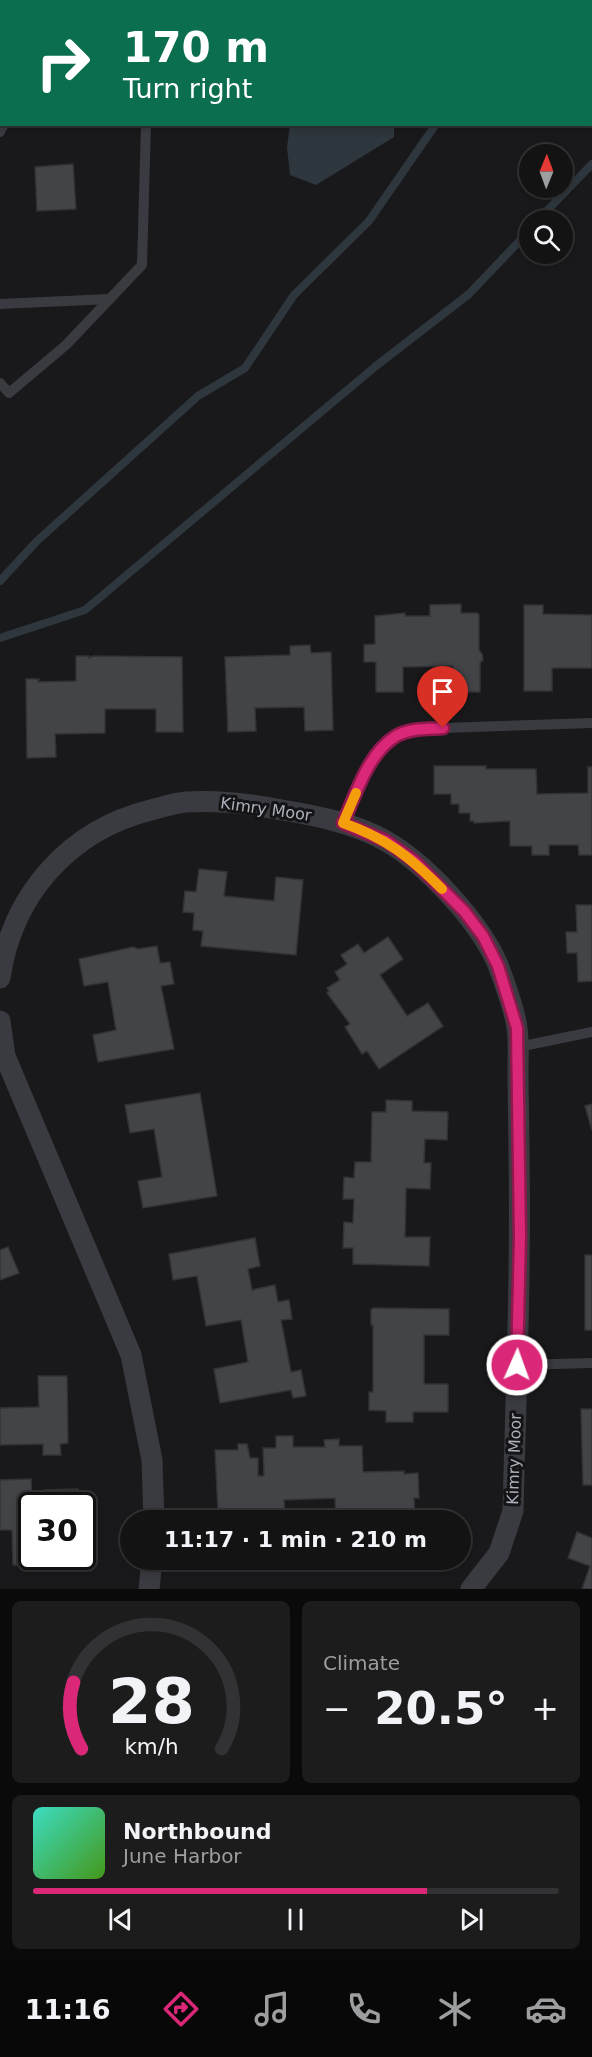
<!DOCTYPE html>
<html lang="en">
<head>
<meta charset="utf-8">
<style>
	body { margin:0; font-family:"DejaVu Sans",sans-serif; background:#1c1c1d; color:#f1f3f6; height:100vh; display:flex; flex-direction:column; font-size:22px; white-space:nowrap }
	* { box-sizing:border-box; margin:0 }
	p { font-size:20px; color:#9d9ea0 }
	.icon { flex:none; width:33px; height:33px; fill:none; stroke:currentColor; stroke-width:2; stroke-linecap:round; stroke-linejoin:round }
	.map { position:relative; height:1589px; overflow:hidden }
	.panel { display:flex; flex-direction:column; gap:12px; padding:12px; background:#0a0a0b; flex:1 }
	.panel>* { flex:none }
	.banner { position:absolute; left:0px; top:0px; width:592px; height:126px; box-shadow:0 3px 9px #0003,0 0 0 2px #323234; background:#0b6e4f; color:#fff; overflow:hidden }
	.needle { width:39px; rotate:1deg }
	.fabs { position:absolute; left:519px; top:144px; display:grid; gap:12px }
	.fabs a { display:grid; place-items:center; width:54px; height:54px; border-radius:50%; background:#131314; box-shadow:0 3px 9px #0003,0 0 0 2px #323234; font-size:30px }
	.speed { position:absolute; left:18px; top:1492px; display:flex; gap:12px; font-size:30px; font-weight:700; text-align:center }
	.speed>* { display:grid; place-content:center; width:78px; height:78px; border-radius:50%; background:#131314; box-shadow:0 3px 9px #0003,0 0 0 2px #323234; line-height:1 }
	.speed .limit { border:3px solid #111; border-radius:9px; background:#fff; color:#111 }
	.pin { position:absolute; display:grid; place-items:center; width:51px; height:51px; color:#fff; margin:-62px -26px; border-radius:50% 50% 50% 0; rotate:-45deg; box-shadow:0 0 6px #0007 }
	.pin .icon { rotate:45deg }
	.me { position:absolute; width:66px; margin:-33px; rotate:2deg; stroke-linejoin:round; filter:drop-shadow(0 0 4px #0008) }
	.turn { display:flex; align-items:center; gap:21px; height:126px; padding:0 24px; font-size:27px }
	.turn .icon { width:78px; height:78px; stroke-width:2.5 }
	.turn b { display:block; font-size:42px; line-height:51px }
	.big { font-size:45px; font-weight:800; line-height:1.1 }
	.panel .card { flex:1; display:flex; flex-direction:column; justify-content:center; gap:9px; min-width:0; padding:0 21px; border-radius:9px; background:#1c1c1d }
	.panel .dial { align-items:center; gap:0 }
	.dial svg { height:156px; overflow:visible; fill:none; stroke:#323234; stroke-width:7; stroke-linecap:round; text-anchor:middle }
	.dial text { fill:#f1f3f6; stroke:none }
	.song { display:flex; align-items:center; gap:18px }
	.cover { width:72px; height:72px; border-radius:9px; background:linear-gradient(135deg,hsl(170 70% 55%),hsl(100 70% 35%)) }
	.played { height:6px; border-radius:3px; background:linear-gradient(90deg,#db2777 75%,#323234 75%) }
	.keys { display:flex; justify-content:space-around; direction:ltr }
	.heat { display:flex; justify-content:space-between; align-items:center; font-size:33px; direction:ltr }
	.panel .tiles { flex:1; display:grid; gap:12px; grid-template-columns:1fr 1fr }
	.card:last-child { grid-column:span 2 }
	.trip { position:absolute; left:120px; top:1510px; width:351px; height:60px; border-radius:30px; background:#131314; box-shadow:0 3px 9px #0003,0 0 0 2px #323234; font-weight:800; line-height:60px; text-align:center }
	.tabs { display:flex; height:96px; justify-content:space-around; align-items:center; background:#080808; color:#9d9ea0 }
	.tabs .icon { width:42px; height:42px }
	.tabs .current { color:#db2777 }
	.tabs b { font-size:27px; color:#f1f3f6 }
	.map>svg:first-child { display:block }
	.water { fill:#2f373e }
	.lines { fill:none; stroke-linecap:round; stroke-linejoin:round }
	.stream { stroke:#2f373e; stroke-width:8 }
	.building { fill:#434448; stroke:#333337; stroke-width:1.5 }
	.lane { stroke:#3a3b40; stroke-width:10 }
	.street { stroke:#3a3b40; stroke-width:21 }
	.route-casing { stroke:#8e194d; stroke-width:15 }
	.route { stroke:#db2777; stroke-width:10 }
	.slow { stroke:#f59e0b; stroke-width:10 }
	.labels { text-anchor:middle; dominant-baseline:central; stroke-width:6; stroke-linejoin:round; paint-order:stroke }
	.street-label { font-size:16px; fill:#acb0ba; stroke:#141416 }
</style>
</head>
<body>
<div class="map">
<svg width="592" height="1589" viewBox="0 0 592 1589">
	<rect width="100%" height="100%" fill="#19191b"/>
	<polygon class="water" points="290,125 394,125 394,137 316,185 290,175 287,147"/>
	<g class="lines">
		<g class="stream">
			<polyline points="549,2 550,0"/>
			<polyline points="538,220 592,164"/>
			<polyline points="0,581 37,541 198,396 245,368 294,295 369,221 436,124"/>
			<polyline points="0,638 85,610 376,366 469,294 530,230"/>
		</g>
	</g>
	<g class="building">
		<polygon points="73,164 76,209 37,211 35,167"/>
		<polygon points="461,604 461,613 477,613 479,615 479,650 482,654 483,660 480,663 480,692 453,692 453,666 403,667 403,692 376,692 376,662 364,662 364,645 375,644 375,616 405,613 405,616 430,616 430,605"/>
		<polygon points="524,605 543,605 543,614 592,615 592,668 552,668 552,691 524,691"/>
		<polygon points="310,645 311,653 331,652 333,730 305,731 304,707 255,708 256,731 228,732 225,657 290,655 290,646"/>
		<polygon points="76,656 89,656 89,658 93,656 182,657 183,732 156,732 156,709 105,709 105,733 55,734 56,757 27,758 26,679 39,679 38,682 76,681"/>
		<polygon points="434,766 486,766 486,769 536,769 537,794 588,793 588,767 592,767 592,855 579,855 578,845 549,845 549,855 532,855 532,846 510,846 510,821 474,823 474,821 470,821 470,813 459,813 459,804 451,804 451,794 434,794"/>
		<polygon points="199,869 227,872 224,896 274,901 276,877 303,880 296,955 201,946 203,931 193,930 194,913 183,912 185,891 196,892"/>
		<polygon points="576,905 592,905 592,981 578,982 577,953 567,953 566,932 577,932"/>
		<polygon points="388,937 403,959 380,975 407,1016 428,1003 443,1026 379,1069 367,1051 362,1054 345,1027 350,1024 327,993 329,991 327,988 340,980 335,972 347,964 341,955 358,944 364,953"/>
		<polygon points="157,946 160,963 170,962 174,984 161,986 174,1049 98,1062 93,1035 116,1030 108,982 84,986 79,959 133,947 138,949"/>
		<polygon points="200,1093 217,1196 143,1208 138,1181 162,1177 154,1129 130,1133 125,1105"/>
		<polygon points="386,1100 412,1101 412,1111 448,1112 447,1140 425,1139 424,1163 431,1163 430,1189 406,1188 405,1237 430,1237 429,1266 353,1264 353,1248 343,1248 344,1222 353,1223 354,1199 343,1199 344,1177 354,1178 355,1162 371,1162 372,1112 386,1112"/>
		<polygon points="592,1104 592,1130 585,1106"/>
		<polygon points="255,1238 260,1266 248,1269 252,1290 275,1285 278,1302 289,1300 292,1319 281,1320 291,1372 301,1370 306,1396 293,1398 291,1390 220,1403 214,1369 248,1362 241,1320 206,1326 197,1276 173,1280 169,1254"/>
		<polygon points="8,1247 19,1273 0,1280 0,1250"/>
		<rect x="585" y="1255" width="7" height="75"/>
		<polygon points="373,1308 449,1309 449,1335 424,1335 424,1384 448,1384 448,1412 413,1412 413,1422 386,1422 386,1411 369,1410 369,1392 373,1392 373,1325 371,1325 371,1310"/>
		<polygon points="38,1376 67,1376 68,1443 60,1444 61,1455 43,1455 43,1444 0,1445 0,1408 39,1407"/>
		<polygon points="581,1409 592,1409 592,1485 583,1485"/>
		<polygon points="276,1436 293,1436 293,1447 325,1447 324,1440 339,1439 339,1446 362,1446 363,1472 404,1471 404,1474 418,1473 419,1498 414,1498 415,1521 336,1521 335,1498 284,1500 285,1521 256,1521 256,1511 218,1512 215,1450 238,1450 238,1444 247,1444 250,1458 258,1458 258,1476 264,1476 263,1448 276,1448"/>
		<polygon points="31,1479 32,1503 37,1502 37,1499 45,1500 44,1490 78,1489 78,1506 32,1506 32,1557 38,1557 39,1565 13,1565 12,1530 0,1530 0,1480"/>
		<polygon points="577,1532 592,1538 592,1589 582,1589 590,1566 568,1558"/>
	</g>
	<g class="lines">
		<g class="lane">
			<polyline points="3,0 3,2"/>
			<polyline points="147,0 147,2"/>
			<polyline points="0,132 4,124"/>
			<polyline points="0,304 110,299"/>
			<polyline points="0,383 9,393 66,345 142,265 146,124"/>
			<polyline points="343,823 366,773 382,747 397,735 415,730 443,728 592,723"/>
			<polyline points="518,1047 592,1032"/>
			<polyline points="517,1365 592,1363"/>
		</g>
		<g class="street">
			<path d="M0,978C12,895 69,830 151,810C163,807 175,803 186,802C219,800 251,804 282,810C318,816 354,823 386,841C426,864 480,922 498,965C504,981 515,1012 517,1028C519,1042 518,1057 518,1071C518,1099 519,1127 519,1155C521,1274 516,1392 513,1511L499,1553L471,1589"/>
			<polyline points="0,1021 5,1056 131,1355 152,1460 154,1521"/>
			<polyline points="149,1589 152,1560"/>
		</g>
	</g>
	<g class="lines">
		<g class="route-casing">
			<path id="route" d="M443,728C428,729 410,728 396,736C368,753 356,794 343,823L386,841L414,861L464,911L483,936L498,966L517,1028L520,1237L517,1365"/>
		</g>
		<use href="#route" class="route"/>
		<path class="slow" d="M356,793L343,823C386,838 410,857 442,889"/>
	</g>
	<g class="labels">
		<g class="street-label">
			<text transform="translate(266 809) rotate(8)">Kimry Moor</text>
			<text transform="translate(514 1459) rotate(-88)">Kimry Moor</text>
		</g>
	</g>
</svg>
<div class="fabs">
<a><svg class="needle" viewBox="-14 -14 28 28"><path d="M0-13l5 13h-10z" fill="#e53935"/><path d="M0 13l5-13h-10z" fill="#9d9ea0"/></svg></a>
<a><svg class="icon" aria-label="search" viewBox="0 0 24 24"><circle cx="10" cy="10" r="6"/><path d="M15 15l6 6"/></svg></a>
</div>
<div class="speed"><div class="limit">30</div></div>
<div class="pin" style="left:443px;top:728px;background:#d93025"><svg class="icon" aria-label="arrive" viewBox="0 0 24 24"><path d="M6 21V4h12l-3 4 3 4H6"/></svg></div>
<svg class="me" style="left:517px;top:1365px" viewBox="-20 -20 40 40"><circle r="17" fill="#db2777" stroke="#fff" stroke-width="3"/><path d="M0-11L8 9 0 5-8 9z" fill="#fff"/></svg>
<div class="trip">11:17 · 1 min · 210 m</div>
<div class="banner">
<div class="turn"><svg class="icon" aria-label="right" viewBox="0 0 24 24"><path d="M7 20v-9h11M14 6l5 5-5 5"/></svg><div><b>170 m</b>Turn right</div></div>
</div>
</div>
<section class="panel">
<div class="tiles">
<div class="card dial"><svg viewBox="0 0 100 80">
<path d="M14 69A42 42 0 1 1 86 69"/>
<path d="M14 69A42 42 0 0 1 10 35" stroke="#db2777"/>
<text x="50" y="56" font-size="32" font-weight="700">28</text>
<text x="50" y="72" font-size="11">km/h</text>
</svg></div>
<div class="card"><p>Climate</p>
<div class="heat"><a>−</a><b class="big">20.5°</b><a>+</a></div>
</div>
<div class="card">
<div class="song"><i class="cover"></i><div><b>Northbound</b><p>June Harbor</p></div></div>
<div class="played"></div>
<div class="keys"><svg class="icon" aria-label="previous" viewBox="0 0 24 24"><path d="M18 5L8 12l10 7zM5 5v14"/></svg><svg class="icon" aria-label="pause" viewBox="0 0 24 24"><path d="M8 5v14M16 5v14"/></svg><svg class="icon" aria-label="next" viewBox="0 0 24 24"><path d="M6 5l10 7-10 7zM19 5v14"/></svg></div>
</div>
</div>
</section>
<nav class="tabs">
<b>11:16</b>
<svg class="icon current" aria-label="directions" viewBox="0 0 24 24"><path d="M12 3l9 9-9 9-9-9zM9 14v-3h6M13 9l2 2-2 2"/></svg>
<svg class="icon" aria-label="music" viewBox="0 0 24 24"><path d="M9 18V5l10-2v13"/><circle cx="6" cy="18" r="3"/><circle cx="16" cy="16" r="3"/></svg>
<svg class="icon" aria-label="phone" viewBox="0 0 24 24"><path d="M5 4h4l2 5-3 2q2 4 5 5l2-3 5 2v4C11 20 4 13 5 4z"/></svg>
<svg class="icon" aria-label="climate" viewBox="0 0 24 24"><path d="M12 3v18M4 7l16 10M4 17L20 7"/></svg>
<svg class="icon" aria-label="car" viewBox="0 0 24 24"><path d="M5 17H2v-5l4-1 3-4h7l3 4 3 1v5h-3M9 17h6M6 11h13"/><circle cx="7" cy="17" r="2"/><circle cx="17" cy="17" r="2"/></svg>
</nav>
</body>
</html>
